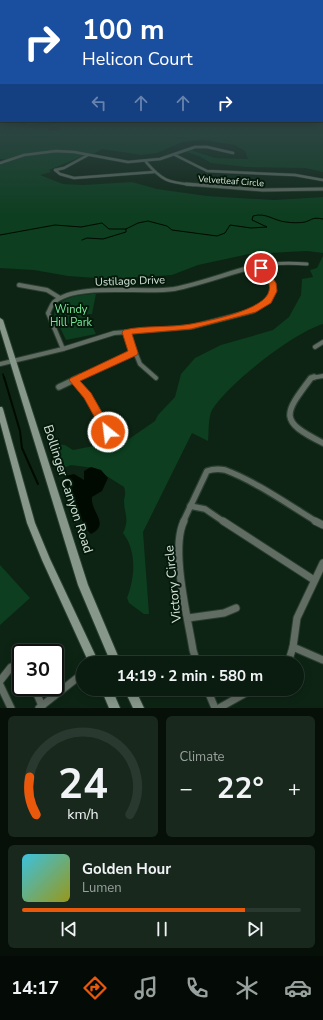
<!DOCTYPE html>
<html lang="en">
<head>
<meta charset="utf-8">
<style>
	body { margin:0; font-family:"Nunito Sans",sans-serif; background:#18281d; color:#f1f3f6; height:100vh; display:flex; flex-direction:column; font-size:15px; white-space:nowrap }
	* { box-sizing:border-box; margin:0 }
	p { font-size:13px; color:#99a19e }
	.icon { flex:none; width:22px; height:22px; fill:none; stroke:currentColor; stroke-width:2; stroke-linecap:round; stroke-linejoin:round }
	.map { position:relative; height:708px; overflow:hidden }
	.side { display:flex; flex-direction:column; gap:8px; padding:8px; background:#060f08; flex:1 }
	.side>* { flex:none }
	.guide { position:absolute; left:0px; top:0px; width:323px; height:122px; box-shadow:0 2px 10px #0003,0 0 0 1px #2a392f; background:#1a4fa0; color:#fff; overflow:hidden }
	.speed { position:absolute; left:12px; top:644px; display:flex; gap:8px; font-size:20px; font-weight:700; text-align:center }
	.speed>* { display:grid; place-content:center; width:52px; height:52px; border-radius:50%; background:#0a1b0f; box-shadow:0 2px 10px #0003,0 0 0 1px #2a392f; line-height:1 }
	.speed .limit { border:2px solid #111; border-radius:6px; background:#fff; color:#111 }
	.pin { position:absolute; display:grid; place-items:center; width:34px; height:34px; color:#fff; margin:-17px; border:2px solid #fff; border-radius:50%; box-shadow:0 1px 4px #0007 }
	.me { position:absolute; width:44px; margin:-22px; rotate:331deg; stroke-linejoin:round; filter:drop-shadow(0 0 3px #0008) }
	.turn { display:flex; align-items:center; gap:14px; height:84px; padding:0 16px; font-size:18px }
	.turn .icon { width:52px; height:52px; stroke-width:2.5 }
	.turn b { display:block; font-size:28px; line-height:34px }
	.lanes { display:flex; align-items:center; height:38px; padding:0 16px; background:#0003; justify-content:center; gap:20px; direction:ltr }
	.lanes .off { opacity:.35 }
	.big { font-size:30px; font-weight:700; line-height:1.1 }
	.side .tile { flex:1; display:flex; flex-direction:column; justify-content:center; gap:6px; min-width:0; padding:0 14px; border-radius:6px; background:#18281d }
	.side .dial { align-items:center; gap:0 }
	.dial svg { height:104px; overflow:visible; fill:none; stroke:#2a392f; stroke-width:7; stroke-linecap:round; text-anchor:middle }
	.dial text { fill:#f1f3f6; stroke:none }
	.song { display:flex; align-items:center; gap:12px }
	.cover { width:48px; height:48px; border-radius:6px; background:linear-gradient(135deg,hsl(190 70% 55%),hsl(60 70% 35%)) }
	.played { height:4px; border-radius:2px; background:linear-gradient(90deg,#ea580c 80%,#2a392f 80%) }
	.keys { display:flex; justify-content:space-around; direction:ltr }
	.heat { display:flex; justify-content:space-between; align-items:center; font-size:22px; direction:ltr }
	.side .tiles { flex:1; display:grid; gap:8px; grid-template-columns:1fr 1fr }
	.tile:last-child { grid-column:span 2 }
	.trip { position:absolute; left:76px; top:656px; width:228px; height:40px; border-radius:20px; background:#0a1b0f; box-shadow:0 2px 10px #0003,0 0 0 1px #2a392f; font-weight:700; line-height:40px; text-align:center }
	.tabs { display:flex; height:64px; justify-content:space-around; align-items:center; background:#040b06; color:#99a19e }
	.tabs .icon { width:28px; height:28px }
	.tabs .selected { color:#ea580c }
	.tabs b { font-size:18px; color:#f1f3f6 }
	.map>svg:first-child { display:block }
	.green { fill:#0c3e1f }
	.water { fill:#000a01 }
	.lines { fill:none; stroke-linecap:round; stroke-linejoin:round }
	.stream-far2 { stroke:#000a01; stroke-width:1 }
	.stream-far1 { stroke:#000a01; stroke-width:1.5 }
	.stream { stroke:#000a01; stroke-width:2 }
	.street-far4-casing { stroke:#293f2f; stroke-width:3.5 }
	.street-far3-casing { stroke:#293f2f; stroke-width:4.5 }
	.street-far2-casing { stroke:#293f2f; stroke-width:6 }
	.street-far1-casing { stroke:#293f2f; stroke-width:8 }
	.street-casing { stroke:#293f2f; stroke-width:9 }
	.secondary-casing { stroke:#293f2f; stroke-width:2 }
	.street-far4 { stroke:#616c63; stroke-width:2.5 }
	.street-far3 { stroke:#616c63; stroke-width:3 }
	.street-far2 { stroke:#616c63; stroke-width:4 }
	.street-far1 { stroke:#616c63; stroke-width:5.5 }
	.street { stroke:#616c63; stroke-width:7 }
	.secondary { fill:#87988b; fill-rule:evenodd }
	.route { fill:#ea580c; stroke:#983908 }
	.labels { text-anchor:middle; dominant-baseline:central; stroke-width:4; stroke-linejoin:round; paint-order:stroke }
	.far-street-label { font-size:9px; fill:#d5e3d8; stroke:#051a0b }
	.street-label { font-size:11px; fill:#d5e3d8; stroke:#051a0b }
	.park-label { font-size:11px; fill:#7be99c; stroke:#051a0b }
	.near-street-label { font-size:13px; fill:#d5e3d8; stroke:#051a0b }
</style>
</head>
<body>
<div class="map">
<svg width="323" height="708" viewBox="0 0 323 708">
	<rect width="100%" height="100%" fill="#0d2414"/>
	<g class="green">
		<polygon points="323,120 323,172 305,168 246,167 211,163 199,156 186,152 191,150 215,158 248,159 245,151 235,145 204,140 182,142 157,153 141,155 102,149 93,154 83,156 49,170 51,172 40,175 63,184 83,185 132,182 157,189 207,196 274,200 323,197 323,253 307,251 249,254 198,265 172,275 111,279 68,276 34,270 0,268 0,165 9,160 0,159 0,121 14,121 19,125 29,126 34,129 47,128 49,131 62,129 48,125 69,121"/>
		<path d="M323,256V324C293,333 229,383 212,410C208,417 209,433 208,441L192,433L143,532L149,614H144L129,603L127,598C135,578 137,551 123,533C130,519 124,514 124,500C125,495 126,493 124,487L94,468L71,465L61,469L52,444L65,445L73,450L129,439L155,421L158,415L175,397L181,374L195,358L221,345L273,330L289,317L301,295L302,279L313,277L310,270L317,268Z"/>
		<path d="M96,294L92,314H86L96,334L66,340L54,315L56,306C66,296 83,294 96,294Z"/>
		<polygon points="0,565 30,598 0,625"/>
	</g>
	<path class="water" d="M91,467L101,470L108,478L102,491L92,497C90,512 111,524 91,534L86,529L65,482L66,476L74,474L84,480V471Z"/>
	<g class="lines">
		<g class="stream-far2">
			<path d="M0,235L55,225L81,227L102,223L109,229H126L138,223L148,221L167,226L172,230L217,236L225,233L230,225L251,228L267,227L252,220L253,216C266,212 274,221 286,222C292,223 300,223 305,222C314,219 312,217 323,219"/>
			<polyline points="82,240 87,238 103,239 126,232 126,229"/>
		</g>
		<polyline class="stream-far1" points="3,374 4,378"/>
		<polyline class="stream" points="4,377 20,431 22,448 38,484"/>
		<g class="street-far4-casing">
			<g id="street-far4">
				<polyline points="25,121 29,123 40,121"/>
				<polyline points="88,155 64,168 55,170 60,174 74,178 154,172"/>
				<polyline points="175,155 207,171 295,175 323,180"/>
				<path d="M146,162C163,182 169,182 194,185"/>
				<polyline points="0,163 24,155 56,151 74,152 128,162 160,159 195,147 207,147 233,153"/>
			</g>
		</g>
		<g class="street-far3-casing">
			<g id="street-far3">
				<polyline points="186,184 263,190 323,189"/>
				<polyline points="258,265 261,269"/>
				<path d="M244,269C265,263 285,262 307,264"/>
			</g>
		</g>
		<g class="street-far2-casing">
			<g id="street-far2">
				<polyline points="19,285 47,290 60,298"/>
				<polyline points="127,332 140,364 156,378"/>
				<polyline points="315,347 323,342"/>
				<path d="M63,349L48,313C50,310 51,305 54,302C78,282 142,294 174,289C199,284 223,275 248,268"/>
				<polyline points="0,364 63,349 114,333 191,327 253,311 268,301 274,291 273,283 260,268"/>
				<polyline points="78,378 133,353"/>
				<polyline points="311,378 323,376"/>
			</g>
		</g>
		<g class="street-far1-casing">
			<g id="street-far1">
				<path d="M314,377L311,378C283,415 279,421 323,443"/>
				<polyline points="74,380 88,396 108,431"/>
				<polyline points="59,387 80,377"/>
				<polyline points="190,506 205,509 224,522"/>
				<path d="M183,522L207,471C213,469 219,469 225,470C255,481 289,505 317,522"/>
			</g>
		</g>
		<g class="street-casing">
			<g id="street">
				<path d="M184,521C170,549 188,618 193,650L197,663"/>
				<polyline points="223,521 314,580"/>
				<polyline points="315,521 323,525"/>
				<polyline points="188,618 224,613 236,608"/>
				<polyline points="293,647 323,660"/>
				<polyline points="288,663 293,647 297,618 323,563"/>
				<polyline points="0,681 11,667 21,664"/>
				<polyline points="0,685 11,708"/>
				<polyline points="34,687 42,706"/>
				<polyline points="207,689 215,708"/>
				<polyline points="39,708 77,678"/>
				<polyline points="219,708 253,689"/>
			</g>
		</g>
		<g class="secondary-casing">
			<g id="secondary">
				<polygon points="0,318 3,320 88,585 121,663 111,663 78,585 0,329"/>
				<polygon points="0,407 2,407 3,409 35,523 50,559 99,663 89,663 42,560 27,523 0,422"/>
				<polygon points="101,689 112,689 120,708 109,708"/>
				<polygon points="124,689 135,689 144,708 133,708"/>
			</g>
		</g>
		<use href="#street-far4" class="street-far4"/>
		<use href="#street-far3" class="street-far3"/>
		<use href="#street-far2" class="street-far2"/>
		<use href="#street-far1" class="street-far1"/>
		<use href="#street" class="street"/>
		<use href="#secondary" class="secondary"/>
	</g>
	<linearGradient id="sky" x2="0" y2="1"><stop stop-color="#07140b"/><stop offset="0.55" stop-color="#2f4545"/><stop offset="1" stop-color="#2f4545" stop-opacity="0"/></linearGradient>
	<rect width="323" height="219" fill="url(#sky)"/>
	<path class="route" d="M258,266H263L276,283L277,291L271,303L256,312L191,329L132,334L138,353L137,355L80,381L91,393L113,432L108,435L104,434L84,398L69,380L71,378L128,351L122,332L124,330C145,325 169,328 191,324C208,321 265,310 269,291C272,282 262,274 257,268Z"/>
	<g class="labels">
		<g class="far-street-label">
			<text transform="translate(231 181) rotate(4)">Velvetleaf Circle</text>
		</g>
		<g class="street-label">
			<text transform="translate(130 281) rotate(-2)">Ustilago Drive</text>
		</g>
		<g class="park-label">
			<text x="71" y="309">Windy<tspan x="71" dy="13">Hill Park</tspan></text>
		</g>
		<g class="near-street-label">
			<text transform="translate(68 489) rotate(72)">Bollinger Canyon Road</text>
			<text transform="translate(173 584) rotate(-96)">Victory Circle</text>
		</g>
	</g>
</svg>
<div class="speed"><div class="limit">30</div></div>
<div class="pin" style="left:261px;top:268px;background:#d93025"><svg class="icon" aria-label="arrive" viewBox="0 0 24 24"><path d="M6 21V4h12l-3 4 3 4H6"/></svg></div>
<svg class="me" style="left:108px;top:432px" viewBox="-20 -20 40 40"><circle r="17" fill="#ea580c" stroke="#fff" stroke-width="3"/><path d="M0-11L8 9 0 5-8 9z" fill="#fff"/></svg>
<div class="trip">14:19 · 2 min · 580 m</div>
<div class="guide">
<div class="turn"><svg class="icon" aria-label="right" viewBox="0 0 24 24"><path d="M7 20v-9h11M14 6l5 5-5 5"/></svg><div><b>100 m</b>Helicon Court</div></div>
<div class="lanes"><svg class="icon off" aria-label="left" viewBox="0 0 24 24"><path d="M17 20v-9H6M10 6l-5 5 5 5"/></svg><svg class="icon off" aria-label="ahead" viewBox="0 0 24 24"><path d="M12 20V5M6 11l6-6 6 6"/></svg><svg class="icon off" aria-label="ahead" viewBox="0 0 24 24"><path d="M12 20V5M6 11l6-6 6 6"/></svg><svg class="icon" aria-label="right" viewBox="0 0 24 24"><path d="M7 20v-9h11M14 6l5 5-5 5"/></svg></div>
</div>
</div>
<section class="side">
<div class="tiles">
<div class="tile dial"><svg viewBox="0 0 100 80">
<path d="M14 69A42 42 0 1 1 86 69"/>
<path d="M14 69A42 42 0 0 1 9 40" stroke="#ea580c"/>
<text x="50" y="56" font-size="32" font-weight="700">24</text>
<text x="50" y="72" font-size="11">km/h</text>
</svg></div>
<div class="tile"><p>Climate</p>
<div class="heat"><a>−</a><b class="big">22°</b><a>+</a></div>
</div>
<div class="tile">
<div class="song"><i class="cover"></i><div><b>Golden Hour</b><p>Lumen</p></div></div>
<div class="played"></div>
<div class="keys"><svg class="icon" aria-label="previous" viewBox="0 0 24 24"><path d="M18 5L8 12l10 7zM5 5v14"/></svg><svg class="icon" aria-label="pause" viewBox="0 0 24 24"><path d="M8 5v14M16 5v14"/></svg><svg class="icon" aria-label="next" viewBox="0 0 24 24"><path d="M6 5l10 7-10 7zM19 5v14"/></svg></div>
</div>
</div>
</section>
<nav class="tabs">
<b>14:17</b>
<svg class="icon selected" aria-label="directions" viewBox="0 0 24 24"><path d="M12 3l9 9-9 9-9-9zM9 14v-3h6M13 9l2 2-2 2"/></svg>
<svg class="icon" aria-label="music" viewBox="0 0 24 24"><path d="M9 18V5l10-2v13"/><circle cx="6" cy="18" r="3"/><circle cx="16" cy="16" r="3"/></svg>
<svg class="icon" aria-label="phone" viewBox="0 0 24 24"><path d="M5 4h4l2 5-3 2q2 4 5 5l2-3 5 2v4C11 20 4 13 5 4z"/></svg>
<svg class="icon" aria-label="climate" viewBox="0 0 24 24"><path d="M12 3v18M4 7l16 10M4 17L20 7"/></svg>
<svg class="icon" aria-label="car" viewBox="0 0 24 24"><path d="M5 17H2v-5l4-1 3-4h7l3 4 3 1v5h-3M9 17h6M6 11h13"/><circle cx="7" cy="17" r="2"/><circle cx="17" cy="17" r="2"/></svg>
</nav>
</body>
</html>
